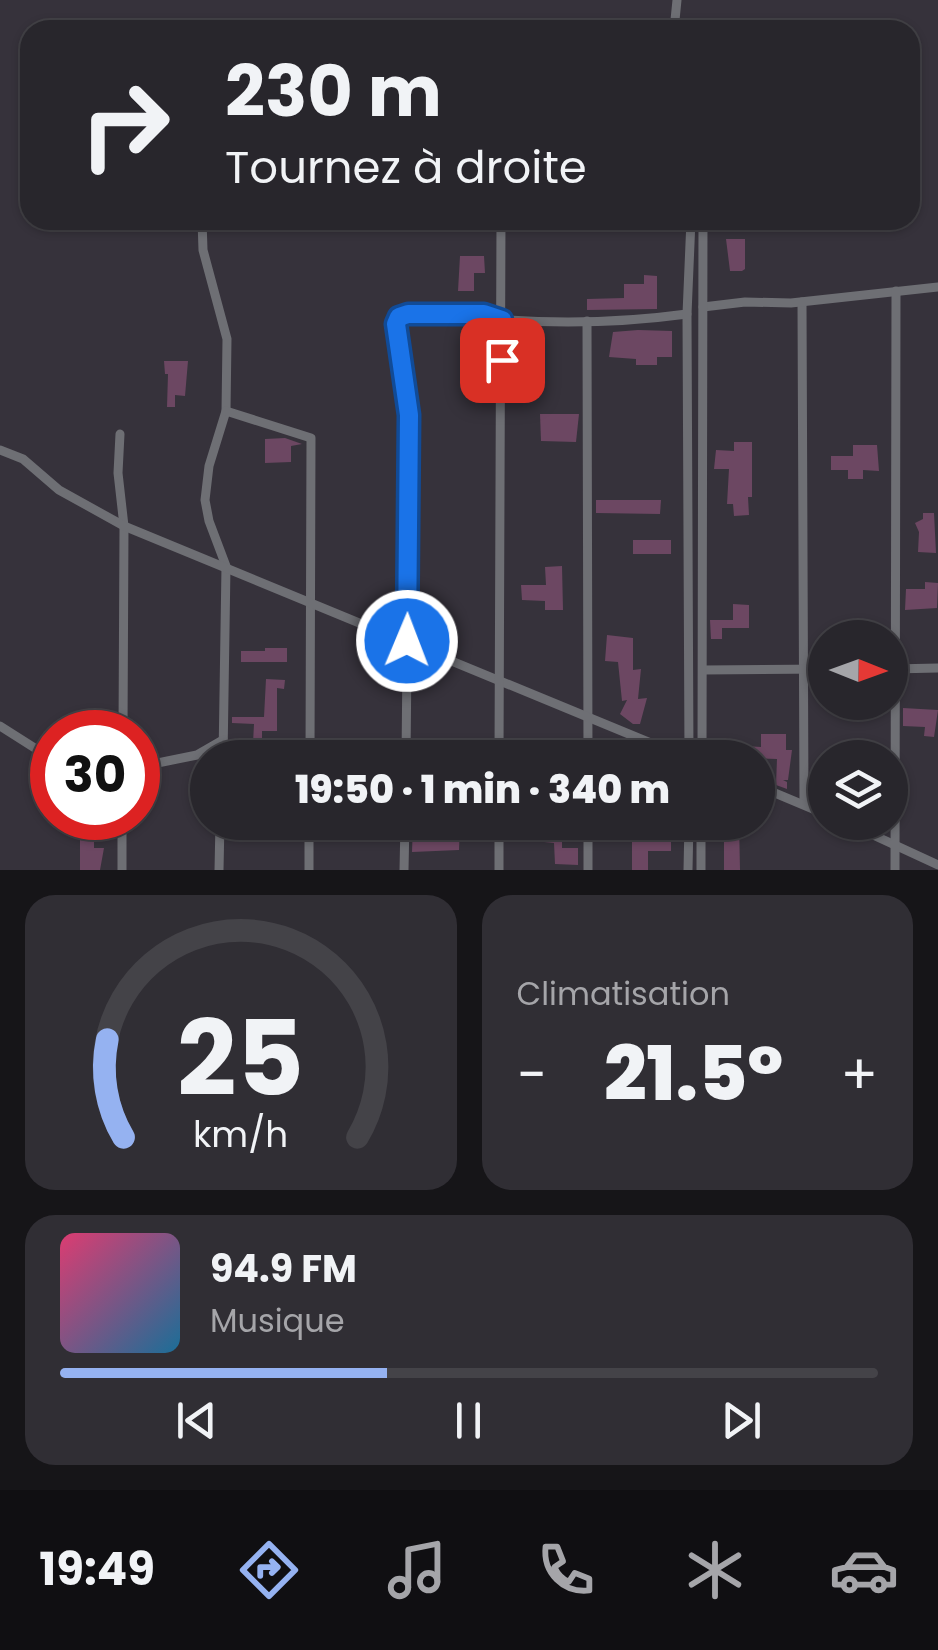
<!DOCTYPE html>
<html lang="fr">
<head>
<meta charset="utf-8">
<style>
	body { margin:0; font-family:Poppins,sans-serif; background:#302e34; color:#f1f3f6; height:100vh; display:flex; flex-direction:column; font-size:38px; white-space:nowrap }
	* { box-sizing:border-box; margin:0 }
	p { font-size:32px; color:#a5a5a9 }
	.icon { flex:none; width:55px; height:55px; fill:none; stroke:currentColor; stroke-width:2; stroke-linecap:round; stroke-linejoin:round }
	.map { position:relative; height:870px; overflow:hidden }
	.sheet { display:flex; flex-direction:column; gap:25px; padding:25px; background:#161518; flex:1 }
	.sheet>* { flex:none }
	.top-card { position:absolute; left:20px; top:20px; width:900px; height:210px; border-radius:30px; box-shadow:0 2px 8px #0004,0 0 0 2px #444348; background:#28262c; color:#f1f3f6; overflow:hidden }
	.needle { width:65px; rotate:91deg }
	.fabs { position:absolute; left:808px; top:620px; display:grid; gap:20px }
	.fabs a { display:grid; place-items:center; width:100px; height:100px; border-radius:50%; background:#28262c; box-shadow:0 2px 8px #0004,0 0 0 2px #444348; font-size:50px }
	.speed { position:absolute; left:30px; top:710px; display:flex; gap:20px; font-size:50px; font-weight:700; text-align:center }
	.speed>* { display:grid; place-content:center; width:130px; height:130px; border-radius:50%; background:#28262c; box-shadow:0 2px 8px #0004,0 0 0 2px #444348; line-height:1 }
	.speed .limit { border:15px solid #d22; background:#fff; color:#111 }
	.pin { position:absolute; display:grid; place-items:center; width:85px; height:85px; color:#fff; margin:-42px; border-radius:20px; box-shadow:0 5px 15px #0006 }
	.me { position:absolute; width:110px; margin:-55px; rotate:1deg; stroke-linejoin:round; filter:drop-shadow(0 0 8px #0008) }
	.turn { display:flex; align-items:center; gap:35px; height:210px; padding:0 40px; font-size:45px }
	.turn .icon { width:130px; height:130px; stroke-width:2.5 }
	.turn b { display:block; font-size:70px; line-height:85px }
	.big { font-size:75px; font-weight:800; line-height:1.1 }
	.sheet .widget { flex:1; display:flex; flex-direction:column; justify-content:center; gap:15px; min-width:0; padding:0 35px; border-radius:30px; background:#302e34 }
	.sheet .dial { align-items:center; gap:0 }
	.dial svg { height:260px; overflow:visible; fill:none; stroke:#444348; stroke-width:7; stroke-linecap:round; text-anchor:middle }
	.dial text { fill:#f1f3f6; stroke:none }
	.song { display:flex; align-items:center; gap:30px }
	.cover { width:120px; height:120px; border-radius:15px; background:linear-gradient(135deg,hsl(340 70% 55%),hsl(200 70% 35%)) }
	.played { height:10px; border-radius:5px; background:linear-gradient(90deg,#95b2f1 40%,#444348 40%) }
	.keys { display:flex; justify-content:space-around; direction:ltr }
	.heat { display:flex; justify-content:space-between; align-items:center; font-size:55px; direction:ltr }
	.sheet .tiles { flex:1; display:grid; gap:25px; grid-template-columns:1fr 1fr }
	.widget:last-child { grid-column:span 2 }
	.trip { position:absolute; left:190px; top:740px; width:585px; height:100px; border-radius:50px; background:#28262c; box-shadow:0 2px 8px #0004,0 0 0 2px #444348; font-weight:800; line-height:100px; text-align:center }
	.menu { display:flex; height:160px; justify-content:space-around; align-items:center; background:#100f12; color:#a5a5a9 }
	.menu .icon { width:70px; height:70px }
	.menu .selected { color:#95b2f1 }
	.menu b { font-size:45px; color:#f1f3f6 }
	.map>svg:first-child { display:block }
	.building { fill:#6c4762 }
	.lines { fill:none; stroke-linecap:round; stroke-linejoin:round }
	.street { stroke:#6e6f74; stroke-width:9 }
	.route-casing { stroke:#114b97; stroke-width:25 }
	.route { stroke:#1a73e8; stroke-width:18 }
</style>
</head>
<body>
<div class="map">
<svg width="938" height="870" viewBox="0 0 938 870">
	<rect width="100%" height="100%" fill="#36323b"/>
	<g class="building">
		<polygon points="726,239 745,239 745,269 742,271 730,271"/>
		<polygon points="460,256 484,256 485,273 474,273 474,291 458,291"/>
		<polygon points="644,275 657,276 657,309 587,310 587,299 624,298 624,284 644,284"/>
		<polygon points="638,330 672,331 672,357 657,357 657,365 636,365 636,359 609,357 613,332"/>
		<polygon points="164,361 188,361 185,396 175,395 175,407 167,407 168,374 165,374"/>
		<polygon points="540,414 579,414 576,442 541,441"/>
		<polygon points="285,438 302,444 291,446 291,462 265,463 265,439"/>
		<polygon points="734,442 752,442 752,497 748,497 749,515 734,516 733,504 727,504 729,469 714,469 716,450 734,451"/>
		<polygon points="853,445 877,445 879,471 863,470 863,479 848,479 848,470 831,470 831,456 853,456"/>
		<polygon points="596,500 661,500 660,514 596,513"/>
		<polygon points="923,513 934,513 936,553 918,552 919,532 915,523 923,519"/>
		<rect x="633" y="540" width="38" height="14"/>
		<polygon points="562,566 563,610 545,610 545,601 522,600 521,585 546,585 545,567"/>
		<polygon points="925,582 938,583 937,608 905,610 906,589 925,589"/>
		<polygon points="733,604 749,605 749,628 722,628 722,639 711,639 710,620 733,620"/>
		<polygon points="607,635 633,638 633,670 641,669 638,699 647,698 640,724 633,724 620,714 627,700 622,701 618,662 605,661"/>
		<polygon points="265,648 287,648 287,662 241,662 241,651 265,651"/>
		<polygon points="266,679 285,680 284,689 277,688 277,731 262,731 262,743 253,743 254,724 232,723 232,717 264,717"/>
		<polygon points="903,708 938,710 934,737 924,736 925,727 903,726"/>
		<polygon points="761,734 786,734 786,750 792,750 788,780 783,780 787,782 787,789 776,785 777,759 745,758 745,746 761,747"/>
		<polygon points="724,822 739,822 740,870 724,870"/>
		<polygon points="413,824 460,824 459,850 412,852"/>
		<polygon points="632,826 671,826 671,851 648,851 648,870 632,870"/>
		<polygon points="544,829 558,829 558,834 562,834 562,848 578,848 578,865 555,864 554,843 544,842"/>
		<polygon points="80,840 94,841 94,848 104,848 100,870 80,870"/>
	</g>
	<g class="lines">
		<g class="street">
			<polyline points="674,30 677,0"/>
			<polyline points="202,220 203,250 227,339 226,411 209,466 205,500 209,521 226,566 223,758"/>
			<polyline points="704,227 814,227"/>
			<polyline points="802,302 804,804"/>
			<polyline points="703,307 745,302 791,303 938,287"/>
			<polyline points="587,321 588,758"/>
			<polyline points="226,411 311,438 310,758"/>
			<polyline points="120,434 118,473 124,526 123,732"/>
			<polyline points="0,450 23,459 59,490 124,526 687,758"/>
			<polyline points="893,669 938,668"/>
			<polyline points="703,670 825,669"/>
			<polyline points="0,726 52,759"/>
			<path d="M406,758L409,463V415L395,324L399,317L407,314C431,313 454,311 478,313C488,314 497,320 508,320C568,324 628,322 687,314"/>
			<polyline points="499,758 501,220"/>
			<polyline points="689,758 687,314 691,220"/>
			<polyline points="702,758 703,220"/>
			<polyline points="138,767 197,755 223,740"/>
			<polyline points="758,786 825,814"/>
			<polyline points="122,818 122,870"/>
			<polyline points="588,822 588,870"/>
			<polyline points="845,822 938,865"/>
			<polyline points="219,870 220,822"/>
			<polyline points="309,870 309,822"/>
			<polyline points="404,870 405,822"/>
			<polyline points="499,870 499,822"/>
			<polyline points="688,870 689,822"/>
			<polyline points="701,870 701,822"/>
			<polyline points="895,870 896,291"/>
		</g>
	</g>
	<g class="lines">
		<g class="route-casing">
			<polyline id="route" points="407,641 409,415 396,324 399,317 408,314 484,314 502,320 502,360"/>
		</g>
		<use href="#route" class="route"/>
	</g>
</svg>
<div class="fabs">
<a><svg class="needle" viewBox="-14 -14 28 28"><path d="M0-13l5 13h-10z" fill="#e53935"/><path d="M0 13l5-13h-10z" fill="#a5a5a9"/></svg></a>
<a><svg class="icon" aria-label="layers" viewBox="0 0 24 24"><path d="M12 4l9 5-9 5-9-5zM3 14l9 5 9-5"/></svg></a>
</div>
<div class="speed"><div class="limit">30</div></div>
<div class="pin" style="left:502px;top:360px;background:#d93025"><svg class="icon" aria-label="arrive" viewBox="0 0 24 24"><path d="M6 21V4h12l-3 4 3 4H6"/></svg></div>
<svg class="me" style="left:407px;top:641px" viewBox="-20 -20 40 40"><circle r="17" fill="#1a73e8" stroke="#fff" stroke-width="3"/><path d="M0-11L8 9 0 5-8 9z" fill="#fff"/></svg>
<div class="trip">19:50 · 1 min · 340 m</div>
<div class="top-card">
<div class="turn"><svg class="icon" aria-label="right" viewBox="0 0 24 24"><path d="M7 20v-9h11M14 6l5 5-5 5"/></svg><div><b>230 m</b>Tournez à droite</div></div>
</div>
</div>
<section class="sheet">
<div class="tiles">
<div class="widget dial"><svg viewBox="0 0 100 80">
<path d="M14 69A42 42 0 1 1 86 69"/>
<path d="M14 69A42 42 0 0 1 9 39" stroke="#95b2f1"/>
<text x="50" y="56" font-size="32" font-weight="700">25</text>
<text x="50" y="72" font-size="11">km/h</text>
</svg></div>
<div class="widget"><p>Climatisation</p>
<div class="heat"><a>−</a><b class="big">21.5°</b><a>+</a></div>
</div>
<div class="widget">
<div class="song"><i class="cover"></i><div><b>94.9 FM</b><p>Musique</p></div></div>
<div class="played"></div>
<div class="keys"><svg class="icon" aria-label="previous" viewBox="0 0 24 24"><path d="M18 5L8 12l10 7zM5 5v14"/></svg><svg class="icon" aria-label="pause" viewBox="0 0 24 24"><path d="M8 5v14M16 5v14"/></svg><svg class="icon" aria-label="next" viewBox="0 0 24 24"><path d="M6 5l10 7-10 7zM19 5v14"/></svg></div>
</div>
</div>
</section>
<nav class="menu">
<b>19:49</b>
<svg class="icon selected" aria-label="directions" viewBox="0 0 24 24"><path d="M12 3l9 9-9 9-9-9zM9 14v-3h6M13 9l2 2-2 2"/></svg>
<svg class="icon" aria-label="music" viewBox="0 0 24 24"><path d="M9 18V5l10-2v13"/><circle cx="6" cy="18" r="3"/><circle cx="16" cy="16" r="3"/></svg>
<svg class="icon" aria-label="phone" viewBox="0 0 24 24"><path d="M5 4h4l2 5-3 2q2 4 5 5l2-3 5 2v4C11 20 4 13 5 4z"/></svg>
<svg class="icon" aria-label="climate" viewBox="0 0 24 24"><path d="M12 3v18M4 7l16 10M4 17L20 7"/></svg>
<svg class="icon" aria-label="car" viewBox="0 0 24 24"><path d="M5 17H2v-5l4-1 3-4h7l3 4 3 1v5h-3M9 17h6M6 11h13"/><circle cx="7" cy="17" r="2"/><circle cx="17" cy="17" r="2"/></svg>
</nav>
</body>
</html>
